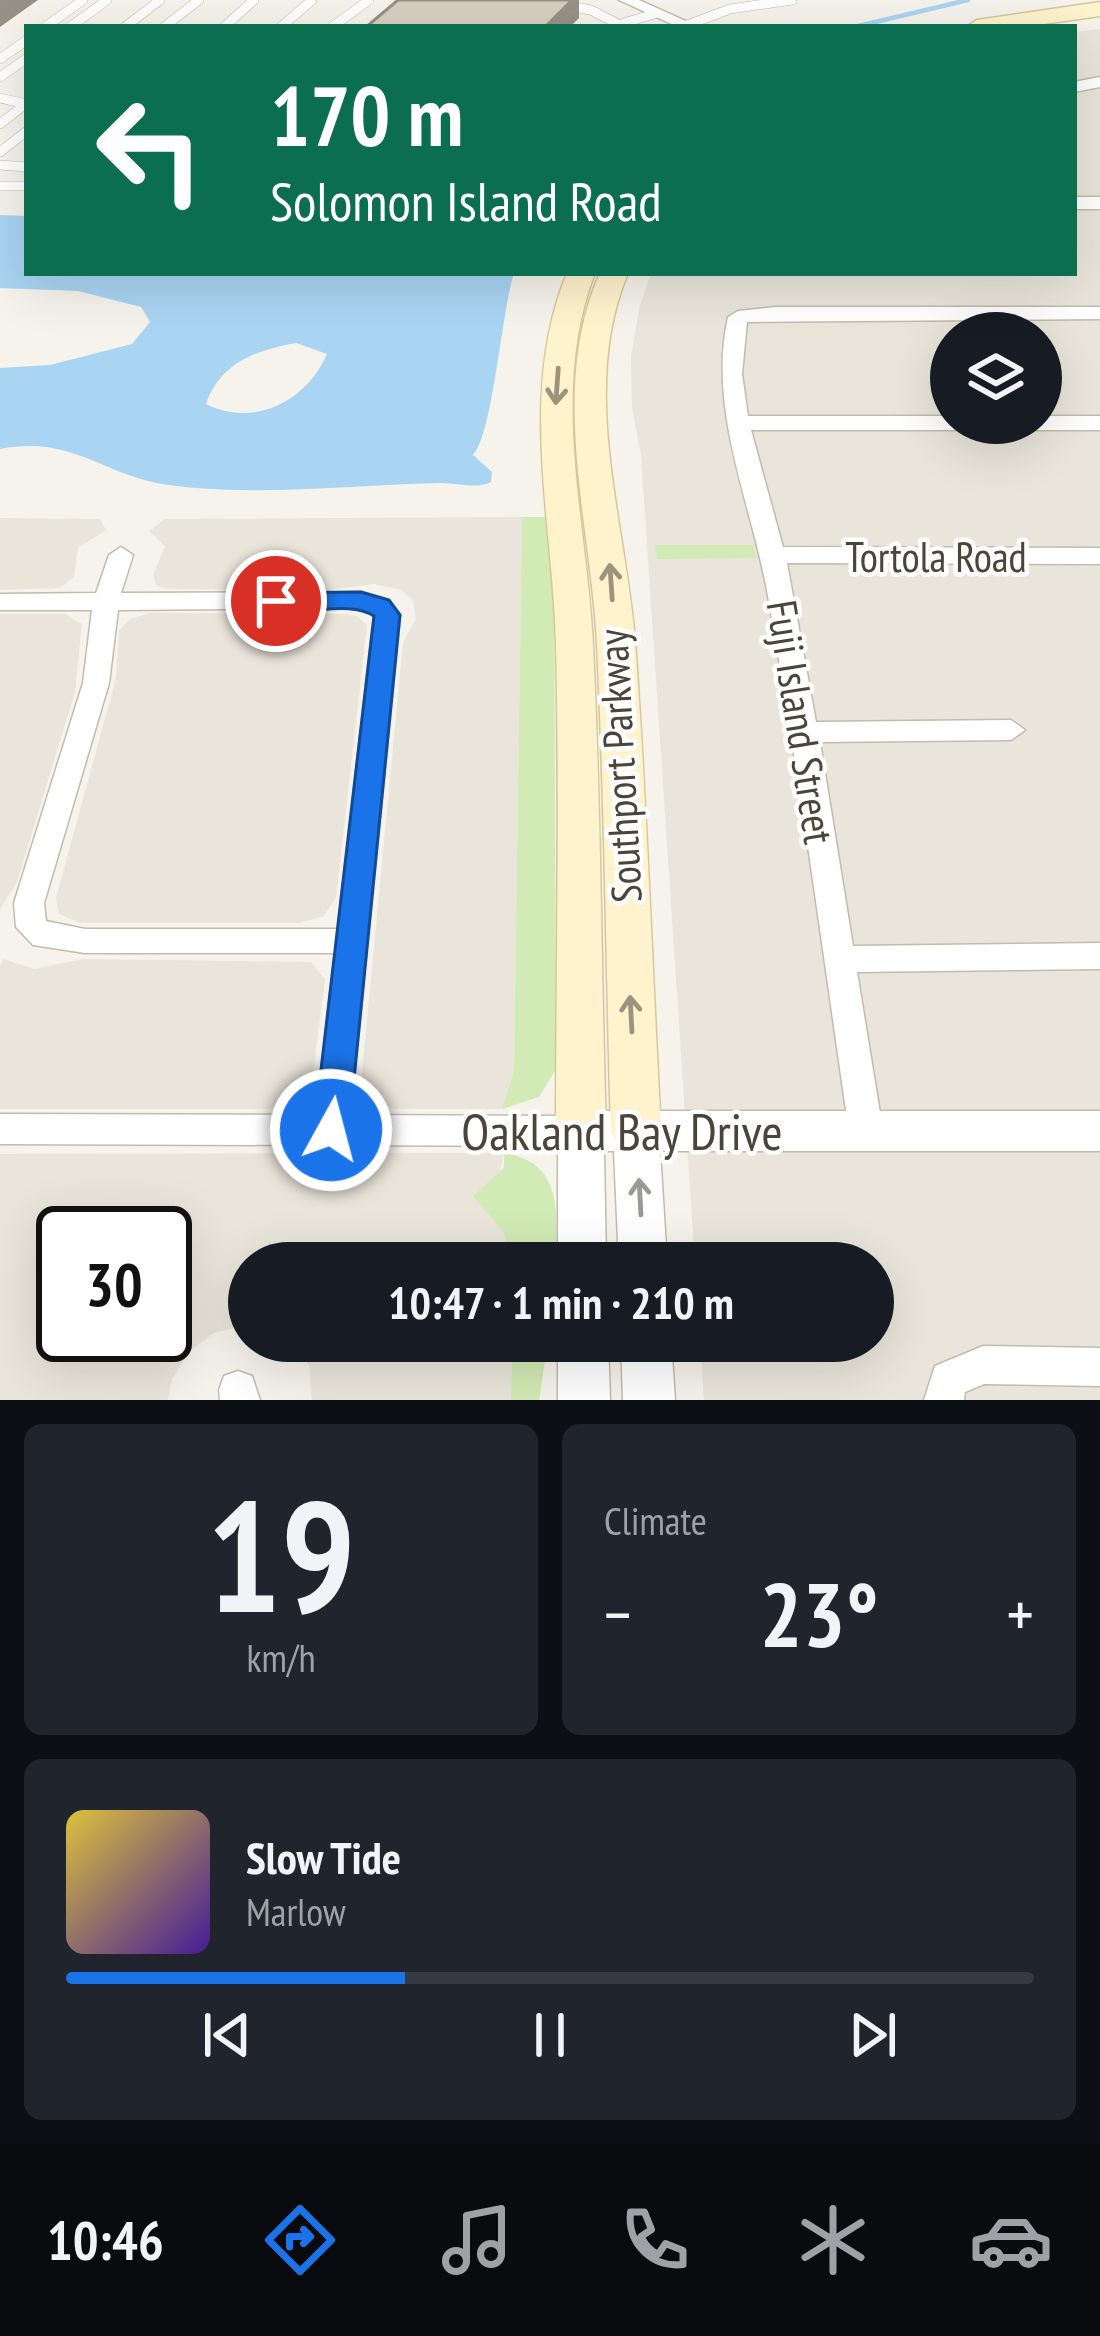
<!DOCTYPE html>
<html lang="en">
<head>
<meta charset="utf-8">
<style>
	body { margin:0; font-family:"PT Sans Narrow",sans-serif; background:#20242c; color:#f1f3f6; height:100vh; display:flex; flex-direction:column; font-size:45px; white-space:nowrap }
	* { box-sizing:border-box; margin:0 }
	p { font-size:39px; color:#9ea1a6 }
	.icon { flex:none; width:66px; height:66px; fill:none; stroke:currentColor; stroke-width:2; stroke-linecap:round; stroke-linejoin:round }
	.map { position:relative; height:1400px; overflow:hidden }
	.sheet { display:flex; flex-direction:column; gap:24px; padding:24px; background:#0d0f14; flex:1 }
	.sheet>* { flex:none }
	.guide { position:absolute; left:24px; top:24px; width:1053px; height:252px; border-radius:0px; box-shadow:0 12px 48px #0002; background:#0b6e4f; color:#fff; overflow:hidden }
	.fabs { position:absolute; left:930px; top:312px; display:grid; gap:24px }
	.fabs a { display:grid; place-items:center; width:132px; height:132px; border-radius:50%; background:#171b24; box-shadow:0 12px 48px #0002; font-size:60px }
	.speed { position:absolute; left:36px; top:1206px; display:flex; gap:24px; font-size:60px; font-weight:700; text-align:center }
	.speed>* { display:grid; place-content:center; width:156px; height:156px; border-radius:50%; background:#171b24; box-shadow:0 12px 48px #0002; line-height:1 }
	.speed .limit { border:6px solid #111; border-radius:18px; background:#fff; color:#111 }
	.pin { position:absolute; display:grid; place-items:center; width:102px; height:102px; color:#fff; margin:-51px; border:6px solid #fff; border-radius:50%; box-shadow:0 3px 12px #0007 }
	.me { position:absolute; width:132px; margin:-66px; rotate:7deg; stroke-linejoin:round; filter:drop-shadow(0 0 9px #0008) }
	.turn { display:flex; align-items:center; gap:42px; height:252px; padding:0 48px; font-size:54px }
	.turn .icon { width:156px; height:156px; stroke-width:2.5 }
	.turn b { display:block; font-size:84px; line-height:102px }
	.big { font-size:90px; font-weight:800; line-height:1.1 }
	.sheet .card { flex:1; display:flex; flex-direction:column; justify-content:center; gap:18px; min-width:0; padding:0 42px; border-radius:18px; background:#20242c }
	.sheet .dial { align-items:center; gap:0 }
	.dial b { font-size:156px; line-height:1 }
	.song { display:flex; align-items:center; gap:36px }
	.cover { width:144px; height:144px; border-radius:18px; background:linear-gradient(135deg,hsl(50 70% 55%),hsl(260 70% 35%)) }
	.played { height:12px; border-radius:6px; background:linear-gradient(90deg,#1a73e8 35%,#363941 35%) }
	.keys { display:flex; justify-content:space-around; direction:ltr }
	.heat { display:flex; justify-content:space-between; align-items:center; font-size:66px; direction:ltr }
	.sheet .tiles { flex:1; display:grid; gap:24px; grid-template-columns:1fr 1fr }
	.card:last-child { grid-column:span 2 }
	.trip { position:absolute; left:228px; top:1242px; width:666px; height:120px; border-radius:60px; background:#171b24; box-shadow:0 12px 48px #0002; font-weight:800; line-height:120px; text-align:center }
	.tab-bar { display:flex; height:192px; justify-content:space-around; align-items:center; background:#090b0e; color:#9ea1a6 }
	.tab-bar .icon { width:84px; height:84px }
	.tab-bar .on { color:#1a73e8 }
	.tab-bar b { font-size:54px; color:#f1f3f6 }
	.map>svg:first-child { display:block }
	.residential { fill:#eae5da; fill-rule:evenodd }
	.green { fill:#d2eab5 }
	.water { fill:#a9d4f2; fill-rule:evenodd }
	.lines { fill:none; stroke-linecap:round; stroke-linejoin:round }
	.stream { stroke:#a9d4f2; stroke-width:4.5 }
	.service-casing { stroke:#c2bbae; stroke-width:10 }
	.minor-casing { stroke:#c2bbae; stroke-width:3 }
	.tertiary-casing { stroke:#c2bbae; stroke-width:3 }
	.secondary-casing { stroke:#d6c79b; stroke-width:3 }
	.service { stroke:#fff; stroke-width:9 }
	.minor { fill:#fff; fill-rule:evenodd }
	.tertiary { fill:#fff; fill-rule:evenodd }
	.secondary { fill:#fff3cd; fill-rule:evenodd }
	.shaded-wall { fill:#979187 }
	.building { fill:#d8cfc1; stroke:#979187; stroke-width:3 }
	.oneway { stroke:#9c937c }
	.oneway2 { stroke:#9c9892 }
	.route { fill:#1a73e8; stroke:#114b97; stroke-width:3 }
	.labels { text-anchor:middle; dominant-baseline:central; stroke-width:9; stroke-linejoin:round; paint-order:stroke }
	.street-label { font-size:42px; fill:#4b4439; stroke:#fff }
	.near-street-label { font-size:51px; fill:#4b4439; stroke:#fff }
</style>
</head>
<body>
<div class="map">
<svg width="1100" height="1400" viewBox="0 0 1100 1400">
	<rect width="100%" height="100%" fill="#f6f3ec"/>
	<g class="residential">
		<path d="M1100,29V1400H704L700,1341H873V1263H695L641,456L632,407L631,356L639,309L651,273H1074V32ZM951,333H1041V423H951Z"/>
		<polygon points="522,517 514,1070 502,1109 396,1109 373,1100 362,1083 362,1073 403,642 416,619 413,601 402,590 374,584 329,590 166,589 156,585 153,575 165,546 149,531 165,519"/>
		<polygon points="0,518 100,519 106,530 78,548 74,577 60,588 0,590"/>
		<polygon points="150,613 344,614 357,616 367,625 336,897 324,916 300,923 80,923 59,914 56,898 116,678 119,630 130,619"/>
		<polygon points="0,614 65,614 82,624 75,692 17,882 0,909"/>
		<polygon points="4,959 34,969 82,959 311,962 325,979 312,1082 291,1103 268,1109 0,1109 0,965"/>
		<path d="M504,1153L491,1212L503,1231L512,1263H249V1324L214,1333L191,1350L172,1379L168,1400H0V1154ZM63,1233H165V1335H63Z"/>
		<polygon points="293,1341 512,1341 511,1400 312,1400 309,1366"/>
	</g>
	<g class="green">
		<polygon points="522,517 550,517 554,556 556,1069 539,1097 502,1109 514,1070"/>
		<polygon points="655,545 753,545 756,558 657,559"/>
		<path d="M504,1153C565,1162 556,1215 556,1263H512L503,1231L473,1196L504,1168Z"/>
		<polygon points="512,1341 548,1341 539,1400 511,1400"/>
	</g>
	<path class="water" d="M0,215L27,216V273H514C501,314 493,434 473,455L492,472L491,482C476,490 455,482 437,483C349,485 256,497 168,485C103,476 73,435 0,449V368L50,365L132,344L150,322L141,307L78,291L0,288ZM296,343L327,354C307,401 254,428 206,404C220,363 256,350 296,343Z"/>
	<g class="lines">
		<polyline class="stream" points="854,27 968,0"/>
		<g class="service-casing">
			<g id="service">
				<polyline points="537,0 591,10 624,27"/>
				<polyline points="624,23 657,13"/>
				<polyline points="687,25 730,9 792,0"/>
				<polyline points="45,27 83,0"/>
				<polyline points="70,27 107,0"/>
				<polyline points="125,27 160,0"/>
				<polyline points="164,27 199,0"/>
				<polyline points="224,27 254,0"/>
				<polyline points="281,27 312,0"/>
				<polyline points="332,27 369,0"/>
				<polyline points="0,59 27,40"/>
				<polyline points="0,77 27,58"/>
				<polyline points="0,98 26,104"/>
				<polyline points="0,124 27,103"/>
				<polyline points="0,152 27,131"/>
				<polyline points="0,165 27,167"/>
				<polyline points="0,186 27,186"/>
			</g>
		</g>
		<g class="minor-casing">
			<g id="minor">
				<polygon points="619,0 639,0 699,27 678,27"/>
				<polygon points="1100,77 1100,87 1074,92 1074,82"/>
				<rect x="1074" y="197" width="26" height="12"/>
				<path d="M775,307H1100V319L747,322L742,374L748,416H951V423H1041V416H1100V430H751L783,547L1100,548V564L787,563L816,722L1011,720L1025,730L1011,740L820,742L853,946L1100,943V969L857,972L883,1131L878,1142L866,1146L854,1142L849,1131C823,952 799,773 768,596C752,504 707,410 728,317L738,311Z"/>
				<path d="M121,547L133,555L121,593L361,592L389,600L400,615L350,1115L581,1116L593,1120L598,1131L593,1142L581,1146L0,1144V1114L316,1115L335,953H85L33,945L16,927L14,903L83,683L92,610H0V594L96,593L109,555ZM360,608L374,616L338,929H85L46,921L44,903L109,683L118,610Z"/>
				<polygon points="983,1346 1100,1348 1100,1386 984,1384 965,1392 964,1400 924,1400 935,1366"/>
				<polygon points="238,1371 252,1376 260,1400 220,1400 219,1390 224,1376"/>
			</g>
		</g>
		<g class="tertiary-casing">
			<g id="tertiary">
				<polygon points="581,1111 1100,1111 1100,1151 660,1151 667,1263 619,1263 614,1151 604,1151 606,1263 558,1263 558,1131 565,1117"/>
				<polygon points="558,1341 608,1341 610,1400 558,1400"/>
				<polygon points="621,1341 671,1341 675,1400 623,1400"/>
			</g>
		</g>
		<g class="secondary-casing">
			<g id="secondary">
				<polygon points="1100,2 1100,16 1022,27 966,27 977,20"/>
				<path d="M567,273H595C549,391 587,522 593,645C601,807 601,969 606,1131L599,1147L581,1153L563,1147L556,1131C556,969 560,807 556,645C553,521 518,391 567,273Z"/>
				<path d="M600,273H628C579,389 625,519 635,640C647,804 652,968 661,1131L654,1147L636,1153L618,1147L611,1131C606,969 605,806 597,644C591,522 548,390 600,273Z"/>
			</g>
		</g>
		<use href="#service" class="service"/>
		<use href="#minor" class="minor"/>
		<use href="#tertiary" class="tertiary"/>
		<use href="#secondary" class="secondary"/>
	</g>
	<g class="shaded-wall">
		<polygon points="0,0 38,0 0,27"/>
		<polygon points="572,0 579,0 579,18 570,27 545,27"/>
	</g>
	<polygon class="building" points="398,0 572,0 545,27 366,27"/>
	<defs><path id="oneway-shaft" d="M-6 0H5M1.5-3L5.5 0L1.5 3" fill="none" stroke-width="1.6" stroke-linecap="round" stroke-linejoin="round" transform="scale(3)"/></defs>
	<g class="oneway">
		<use href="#oneway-shaft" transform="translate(557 386) rotate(94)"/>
		<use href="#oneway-shaft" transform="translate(611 582) rotate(-94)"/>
		<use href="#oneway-shaft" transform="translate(631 1014) rotate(-93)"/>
	</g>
	<use class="oneway2" href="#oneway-shaft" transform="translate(640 1197) rotate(-93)"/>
	<path class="route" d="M361,592L389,600L400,615L349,1130L344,1141L331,1146L319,1141L314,1130L374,616C343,596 289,625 263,601L276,593Z"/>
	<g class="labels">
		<g class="street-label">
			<text x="936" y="556">Tortola Road</text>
			<text transform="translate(801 722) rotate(81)">Fuji Island Street</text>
			<text transform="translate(619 766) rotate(-93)">Southport Parkway</text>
		</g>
		<g class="near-street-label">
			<text x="622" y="1131">Oakland Bay Drive</text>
		</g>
	</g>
</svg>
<div class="fabs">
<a><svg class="icon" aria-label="layers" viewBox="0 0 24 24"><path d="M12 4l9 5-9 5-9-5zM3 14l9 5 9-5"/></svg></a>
</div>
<div class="speed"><div class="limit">30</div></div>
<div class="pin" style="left:276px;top:601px;background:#d93025"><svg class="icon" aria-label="arrive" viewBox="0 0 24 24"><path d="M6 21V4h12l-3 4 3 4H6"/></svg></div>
<svg class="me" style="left:331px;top:1130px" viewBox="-20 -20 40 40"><circle r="17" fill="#1a73e8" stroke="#fff" stroke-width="3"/><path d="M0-11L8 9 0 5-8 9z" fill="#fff"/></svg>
<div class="trip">10:47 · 1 min · 210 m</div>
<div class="guide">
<div class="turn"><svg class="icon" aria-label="left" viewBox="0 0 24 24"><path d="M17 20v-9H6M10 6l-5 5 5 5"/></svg><div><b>170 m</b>Solomon Island Road</div></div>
</div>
</div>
<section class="sheet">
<div class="tiles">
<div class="card dial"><b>19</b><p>km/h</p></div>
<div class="card"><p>Climate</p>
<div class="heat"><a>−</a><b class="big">23°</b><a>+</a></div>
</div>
<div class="card">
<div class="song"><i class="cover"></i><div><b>Slow Tide</b><p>Marlow</p></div></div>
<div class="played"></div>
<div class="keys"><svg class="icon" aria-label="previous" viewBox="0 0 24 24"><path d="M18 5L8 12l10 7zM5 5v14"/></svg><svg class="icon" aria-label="pause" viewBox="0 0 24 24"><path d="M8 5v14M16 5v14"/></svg><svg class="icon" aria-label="next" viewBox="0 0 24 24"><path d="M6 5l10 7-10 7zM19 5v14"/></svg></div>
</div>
</div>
</section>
<nav class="tab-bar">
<b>10:46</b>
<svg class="icon on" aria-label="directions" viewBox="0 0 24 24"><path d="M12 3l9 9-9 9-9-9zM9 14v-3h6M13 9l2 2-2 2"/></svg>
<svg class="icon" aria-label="music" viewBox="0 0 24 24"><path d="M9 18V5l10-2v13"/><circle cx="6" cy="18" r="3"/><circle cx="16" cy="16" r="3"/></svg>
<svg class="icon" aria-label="phone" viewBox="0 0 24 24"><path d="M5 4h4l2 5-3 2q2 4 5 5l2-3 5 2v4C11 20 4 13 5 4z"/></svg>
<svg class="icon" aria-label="climate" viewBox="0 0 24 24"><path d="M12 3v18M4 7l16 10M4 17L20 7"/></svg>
<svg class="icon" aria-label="car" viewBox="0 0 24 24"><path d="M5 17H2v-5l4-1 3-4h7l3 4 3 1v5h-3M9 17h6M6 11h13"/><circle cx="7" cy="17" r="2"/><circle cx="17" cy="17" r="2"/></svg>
</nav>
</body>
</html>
